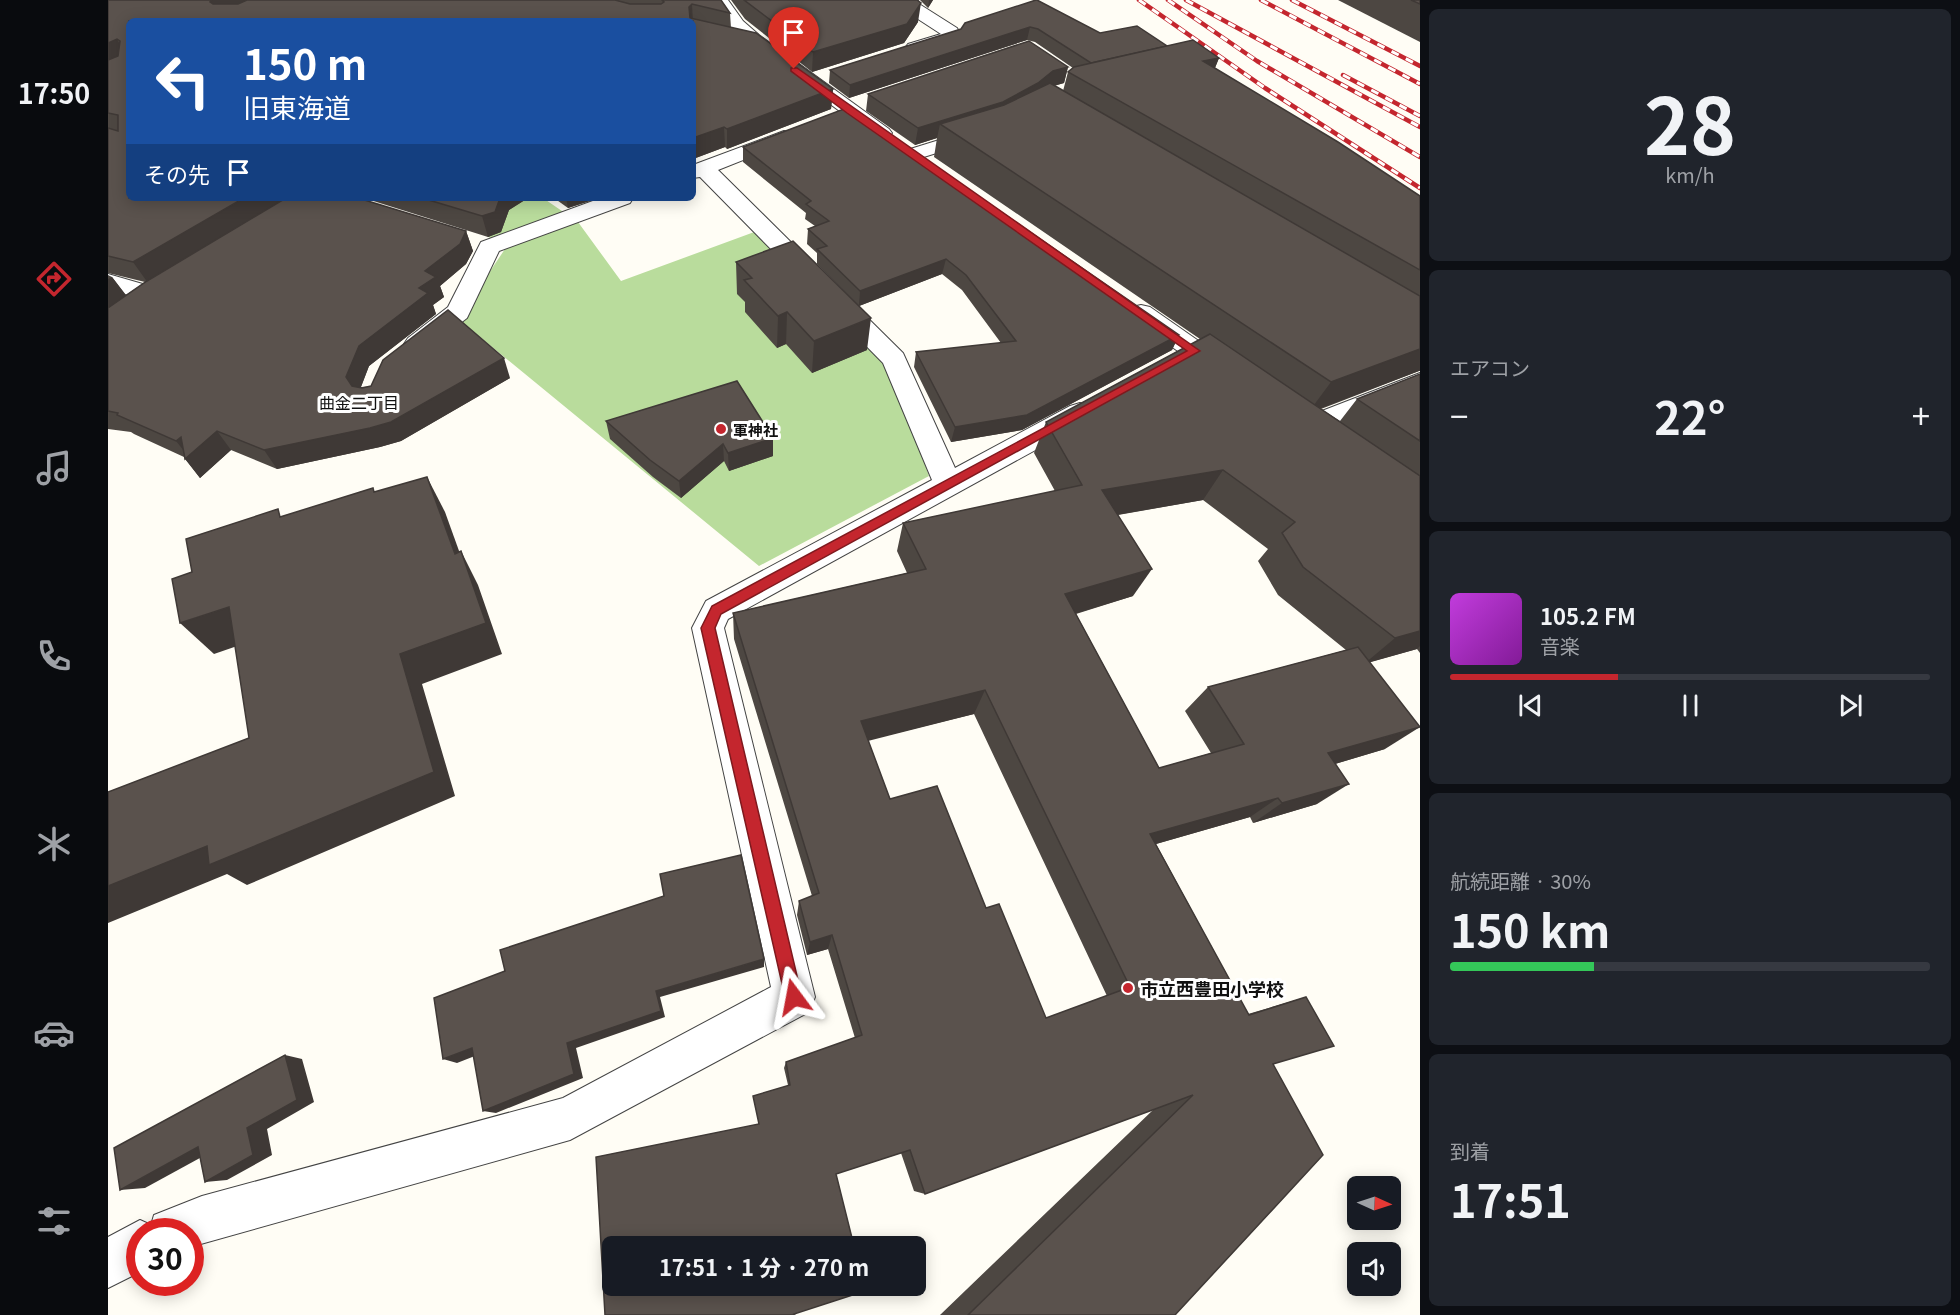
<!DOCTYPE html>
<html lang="ja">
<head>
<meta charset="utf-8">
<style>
	body { margin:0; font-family:Georgia,"Noto Sans JP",serif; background:#20242c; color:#f1f3f6; height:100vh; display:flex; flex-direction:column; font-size:22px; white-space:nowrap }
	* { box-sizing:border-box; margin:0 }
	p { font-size:20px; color:#9ea1a6 }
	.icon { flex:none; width:33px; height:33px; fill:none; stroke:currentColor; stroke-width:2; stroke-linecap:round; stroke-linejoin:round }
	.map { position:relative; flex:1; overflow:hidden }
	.details { display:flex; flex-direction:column; gap:9px; padding:9px; background:#0d0f14; width:540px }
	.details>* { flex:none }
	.top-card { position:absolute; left:18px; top:18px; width:570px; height:183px; border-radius:9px; box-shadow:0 3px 15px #0003; background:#1a4fa0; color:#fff; overflow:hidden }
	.needle { width:39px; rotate:93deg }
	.tools { position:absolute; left:1239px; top:1176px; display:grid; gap:12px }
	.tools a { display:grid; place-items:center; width:54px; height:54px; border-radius:9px; background:#171b24; box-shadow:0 3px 15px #0003; font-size:30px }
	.speed { position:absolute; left:18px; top:1218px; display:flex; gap:12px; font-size:30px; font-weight:700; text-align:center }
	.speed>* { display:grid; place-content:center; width:78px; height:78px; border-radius:50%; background:#171b24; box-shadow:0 3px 15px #0003; line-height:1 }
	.speed .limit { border:9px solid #d22; background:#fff; color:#111 }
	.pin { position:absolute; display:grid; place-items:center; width:51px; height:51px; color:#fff; margin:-62px -26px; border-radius:50% 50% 50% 0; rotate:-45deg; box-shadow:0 0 6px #0007 }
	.pin .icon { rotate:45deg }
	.me { position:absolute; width:66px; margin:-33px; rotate:347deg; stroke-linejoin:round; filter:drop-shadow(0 0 4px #0008) }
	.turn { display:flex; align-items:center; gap:21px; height:126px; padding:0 18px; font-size:27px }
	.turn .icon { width:78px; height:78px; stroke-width:2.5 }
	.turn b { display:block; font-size:42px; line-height:51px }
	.then { display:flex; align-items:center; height:57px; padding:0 18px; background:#0003; gap:12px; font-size:22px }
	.big { font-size:45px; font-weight:700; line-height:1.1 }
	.details .tile { flex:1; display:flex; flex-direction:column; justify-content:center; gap:9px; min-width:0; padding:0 21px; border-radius:9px; background:#20242c }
	.details .dial { align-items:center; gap:0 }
	.dial b { font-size:78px; line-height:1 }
	.song { display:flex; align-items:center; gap:18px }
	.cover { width:72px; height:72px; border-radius:9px; background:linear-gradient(135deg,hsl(290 70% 55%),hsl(290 70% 35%)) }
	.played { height:6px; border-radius:3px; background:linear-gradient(90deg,#c4262e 35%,#363941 35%) }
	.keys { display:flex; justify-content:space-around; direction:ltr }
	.heat { display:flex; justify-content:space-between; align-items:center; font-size:33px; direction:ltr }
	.charge { height:9px; border-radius:4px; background:linear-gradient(90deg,#34c759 30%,#363941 0) }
	.trip { position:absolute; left:494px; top:1236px; width:324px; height:60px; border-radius:9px; background:#171b24; box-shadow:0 3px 15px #0003; font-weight:700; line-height:60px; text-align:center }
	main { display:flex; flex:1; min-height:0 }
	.tab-bar { display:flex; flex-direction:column; width:108px; justify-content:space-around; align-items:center; background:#090b0e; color:#9ea1a6 }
	.tab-bar .icon { width:42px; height:42px }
	.tab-bar .selected { color:#c4262e }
	.tab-bar b { font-size:27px; color:#f1f3f6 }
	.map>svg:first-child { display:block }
	.forest { fill:#b9dc9c }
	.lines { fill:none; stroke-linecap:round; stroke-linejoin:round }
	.minor-casing { stroke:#444; stroke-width:2 }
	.minor { fill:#fff; fill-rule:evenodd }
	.rail-casing { stroke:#c4262e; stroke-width:4.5 }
	.rail { stroke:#fff; stroke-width:3; stroke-dasharray:8; stroke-linecap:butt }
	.wall { fill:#4d4742; fill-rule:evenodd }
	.shaded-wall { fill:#3f3936 }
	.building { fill:#5a524d; stroke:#3f3936; stroke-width:1.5; fill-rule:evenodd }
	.route { fill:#c4262e; stroke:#7f191e; stroke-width:1.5 }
	.poi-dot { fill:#c4262e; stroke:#fff; stroke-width:2 }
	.labels { text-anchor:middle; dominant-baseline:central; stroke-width:6; stroke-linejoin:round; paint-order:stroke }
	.poi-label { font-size:15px; font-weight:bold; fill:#111; stroke:#fff; text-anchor:start }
	.neighbourhood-label { font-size:16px; fill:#111; stroke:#fff }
	.near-poi-label { font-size:18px; font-weight:bold; fill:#111; stroke:#fff; text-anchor:start }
</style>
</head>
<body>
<main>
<nav class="tab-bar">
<b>17:50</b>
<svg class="icon selected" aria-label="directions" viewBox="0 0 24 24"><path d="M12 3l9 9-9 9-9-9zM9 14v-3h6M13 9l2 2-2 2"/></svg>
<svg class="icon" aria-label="music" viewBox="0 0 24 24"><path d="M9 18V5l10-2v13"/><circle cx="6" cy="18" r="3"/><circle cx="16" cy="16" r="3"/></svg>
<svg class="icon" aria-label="phone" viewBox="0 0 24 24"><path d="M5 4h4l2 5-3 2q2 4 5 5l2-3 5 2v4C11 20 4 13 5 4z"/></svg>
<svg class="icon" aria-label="climate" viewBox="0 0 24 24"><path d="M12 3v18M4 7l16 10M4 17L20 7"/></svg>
<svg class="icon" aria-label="car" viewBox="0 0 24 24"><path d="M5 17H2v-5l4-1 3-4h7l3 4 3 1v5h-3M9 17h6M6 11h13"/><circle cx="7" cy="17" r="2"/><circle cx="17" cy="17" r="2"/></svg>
<svg class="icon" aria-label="filters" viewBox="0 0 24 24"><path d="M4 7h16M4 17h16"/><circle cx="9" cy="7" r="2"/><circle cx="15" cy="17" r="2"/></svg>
</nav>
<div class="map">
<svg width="1312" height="1315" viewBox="0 0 1312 1315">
	<rect width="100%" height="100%" fill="#fffdf5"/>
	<polygon class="forest" points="406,198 435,198 470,222 513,281 649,231 781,360 821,476 651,566 350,319 399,246 366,230"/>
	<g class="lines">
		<g class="minor-casing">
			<g id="minor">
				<polygon points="602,0 620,0 635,21 651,35 781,129 784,133 781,137 767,137 639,43 623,29"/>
				<polygon points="792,0 810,0 808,2 849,28 853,36 850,40 806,54 800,52 797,48 800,44 833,34 793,8 790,4"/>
				<polygon points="870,128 877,130 880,134 877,138 806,160 799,158 796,154 799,150"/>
				<polygon points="676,131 683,133 686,137 683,141 610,170 795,353 847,468 962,406 972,403 982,406 986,413 982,420 620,619 616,628 707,997 701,1012 462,1140 82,1247 82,1232 32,1232 32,1272 0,1288 0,1237 32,1220 43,1225 46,1215 94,1196 455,1098 663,987 584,628 598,601 824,480 775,363 592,177 585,178 585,165"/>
				<polygon points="493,198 525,198 522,203 391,251 359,318 318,350 309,352 300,350 296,344 300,338 340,307 373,242"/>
				<polygon points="0,274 52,289 55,294 52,299 43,302 0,289"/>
				<polygon points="1033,305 1042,307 1125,365 1129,371 1125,377 1116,380 1107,377 1024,319 1021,313 1024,307"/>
				<polygon points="1312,373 1312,392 1198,438 1188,435 1184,428 1188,421"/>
			</g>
		</g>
		<use href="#minor" class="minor"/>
		<g class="rail-casing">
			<g id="rail">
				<polyline points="1031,0 1157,88 1312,188"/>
				<polyline points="1060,0 1149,61 1312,157"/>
				<polyline points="1078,0 1312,127"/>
				<polyline points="1153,0 1312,84"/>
				<polyline points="1184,0 1312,66"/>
				<polyline points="1235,75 1312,116"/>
			</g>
		</g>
		<use href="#rail" class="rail"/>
	</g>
	<g class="wall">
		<polygon points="0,0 613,0 622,13 623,28 725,89 723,109 619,149 617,147 585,159 585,21 21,198 358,231 365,251 358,264 332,286 336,297 325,305 328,314 261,366 253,387 402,378 293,441 272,447 169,469 123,450 92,478 76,457 26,434 23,432 0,429 0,275 4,277 18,295 37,282 0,273"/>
		<polygon points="623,0 809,0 810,22 796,43 704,72 637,19"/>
		<polygon points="812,0 825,0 820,8"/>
		<path d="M928,0L992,33L1111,58L1107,68L1312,196V371H1311L1213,409L1232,421L1249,399L1312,374V653L1309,649L1262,662L1277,749L1227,764L1209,804L1145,823L1142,817L1048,844L1140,1014L1198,997L1165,1064L1067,1315H832L1046,1109L817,1194L806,1191L793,1153L728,1174L497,1315L651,1124L680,1085L676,1068L678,1062L747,1038L720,949L699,955L689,915L691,901L704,896L626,639L625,613L799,573L789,551L795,523L947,491L926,453L938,422L1092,339L826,157L829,138L807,145L758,111L760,94L960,67L956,83L946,86L955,91L960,72L965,68L927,42L919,40L741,98L721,83L722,70L853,29ZM1095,500L1160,549L1150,561L1170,595L1238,650L1100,687L1077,711L1103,753L1051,768L968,614L1025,596L1010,515ZM866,714L999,996L938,1018L878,908L782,799L760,740Z"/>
		<polygon points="1230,0 1312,0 1312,42"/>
		<polygon points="635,147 1071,335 1064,350 914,430 843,442 806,367 808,352 893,343 854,290 834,274 751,306 709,264 709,253 699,244 700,229 707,226 697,219 698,213 635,162"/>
		<polygon points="256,198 420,198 401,210 393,232 380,237"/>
		<polygon points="446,198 491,198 460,208"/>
		<polygon points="628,262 759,350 704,373 678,344 669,348 637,312 637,302 629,294"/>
		<polygon points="498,421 665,438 665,456 621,471 616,461 573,498 545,477 502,439"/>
	</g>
	<g class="shaded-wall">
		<polygon points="104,0 151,0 116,15 102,2"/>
		<polygon points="821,0 825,0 820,8"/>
		<polygon points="813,3 810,22 796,43 704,72 705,52"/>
		<polygon points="584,4 585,24 582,21 581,7"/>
		<polygon points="922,27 919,40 741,98 742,85"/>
		<polygon points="9,39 20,59 0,68 0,43"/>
		<polygon points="1111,58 1098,89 1095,61"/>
		<polygon points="960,67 956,83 941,87 926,99 832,124 829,138 807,145 810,128 945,71"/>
		<polygon points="725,89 723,109 619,149 619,129"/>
		<polygon points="616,127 617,147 585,159 585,138"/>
		<polygon points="136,198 181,198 40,283 25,262"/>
		<polygon points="392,198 420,198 401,210 393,232 380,237 374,216"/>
		<polygon points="458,198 491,198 460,208"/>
		<polygon points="358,231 365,251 358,264 332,286 336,297 325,305 328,314 261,366 249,397 238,377 251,346 311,288 317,271"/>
		<polygon points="838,259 834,274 751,306 752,291"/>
		<polygon points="4,277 19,297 0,310 0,279"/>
		<polygon points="679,312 678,344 669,348 670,316"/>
		<polygon points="763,318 759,350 704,373 706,341"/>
		<polygon points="1071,335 1064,350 914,430 843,442 847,427"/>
		<polygon points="1312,349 1312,370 1311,371 1200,413 1223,382"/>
		<polygon points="396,358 402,378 293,441 272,447 169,469 156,450"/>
		<polygon points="109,431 123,450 92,478 77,459 80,456 68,441 73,437"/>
		<polygon points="665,438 665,456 621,471 620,453"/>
		<polygon points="615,444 616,461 573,498 571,481"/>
		<polygon points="1115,470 1095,500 979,520 994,490"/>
		<polygon points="319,477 337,512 364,587 347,554"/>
		<polygon points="353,551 370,585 394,654 314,684 347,796 139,885 119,874 0,923 0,886 292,654"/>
		<polygon points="1044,569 1025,596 943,621 957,594"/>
		<polygon points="121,607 152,638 106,654 72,623"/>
		<polygon points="1312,631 1312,646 1309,649 1256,664 1287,638"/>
		<polygon points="877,690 866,714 748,744 753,721"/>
		<polygon points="1312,727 1277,749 1190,775 1220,753"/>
		<polygon points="1241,784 1209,804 1145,823 1174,803"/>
		<polygon points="1170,798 1142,817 1020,852 1042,834"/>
		<polygon points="724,935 720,949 699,955 702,942"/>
		<polygon points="656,959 656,967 552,997 557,1017 468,1048 475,1078 388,1113 375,1111 459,1043 548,991"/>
		<polygon points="364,1048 377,1052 349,1063 335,1059"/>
		<polygon points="177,1055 194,1059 206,1102 159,1129 164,1155 119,1180 97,1182 139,1128"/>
		<polygon points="90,1147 112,1147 37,1188 12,1190"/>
	</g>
	<g class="building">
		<polygon points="0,0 104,0 102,2 105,4 130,4 139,0 507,0 522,4 553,4 556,2 554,0 613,0 622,13 584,4 581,7 582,18 648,33 725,89 619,129 616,127 585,138 585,21 21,21 21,198 136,198 25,262 0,256 0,128 10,131 10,115 0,113 0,60 10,56 12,41 9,39 0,43"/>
		<polygon points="636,0 809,0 813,3 799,24 705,52"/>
		<polygon points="928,0 929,0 992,33 1029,26 1059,46 983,63 930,29 922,27 742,85 722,70 853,29 857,23"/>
		<polygon points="1303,0 1312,0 1312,4"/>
		<polygon points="1085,40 1111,58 1095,61 1230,142 1312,196 1312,270 960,72 966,67"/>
		<polygon points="921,41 960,67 945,71 930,83 895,102 810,128 760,94"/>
		<polygon points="942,83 1312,296 1312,349 1223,382 832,124 896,105"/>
		<polygon points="741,107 1071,335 919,415 847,427 808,352 908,341 858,275 838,259 752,291 709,249 719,246 700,229 721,221 698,204 703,201 635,147"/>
		<polygon points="178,198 250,198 358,231 352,244 317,271 328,277 311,288 320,293 251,346 238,377 244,386 254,388 263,386 275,360 340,310 396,358 283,422 262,428 156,450 109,431 77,459 73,437 68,441 9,415 10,413 0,411 0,308 39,281"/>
		<polygon points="314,198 392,198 387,212 374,216"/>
		<polygon points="685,241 763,318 706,341 679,312 670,316 636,280 644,278 628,262"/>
		<path d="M1102,334L1312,476V631L1287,638L1195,567L1174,533L1187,522L1115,470L994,490L1044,569L957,594L1051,768L1136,744L1100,687L1250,647L1312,727L1220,753L1241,784L1174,803L1170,798L1042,834L1141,1015L1198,997L1226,1046L1165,1064L1215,1155L1067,1315H860L1085,1095L817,1194L802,1150L728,1174L746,1246H504V1286H756L757,1291L686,1314L687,1315H497L488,1157L651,1124L645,1096L682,1085L678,1062L754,1035L724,935L702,942L691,901L711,893L625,613L818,569L795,523L974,485L938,422ZM877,690L1022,987L938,1018L891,904L878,908L829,786L782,799L753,721Z"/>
		<polygon points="1312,374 1312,441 1249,399"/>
		<polygon points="629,381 665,438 620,453 615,444 571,481 542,460 498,421"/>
		<polygon points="319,477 347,554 353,551 378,623 292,654 326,772 101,865 99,846 0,886 0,792 141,738 121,607 72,623 64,579 84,572 78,539 170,509 172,517 265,488 266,492"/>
		<polygon points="633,855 656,959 548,991 553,1011 459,1043 466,1074 375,1111 364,1048 335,1059 326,998 397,971 392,950 556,896 552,874"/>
		<polygon points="177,1055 189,1100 139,1128 145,1155 97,1182 90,1147 12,1190 6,1148"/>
	</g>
	<polygon class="route" points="683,68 689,68 1092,351 613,614 607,628 694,997 692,1003 686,1006 680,1003 677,997 593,628 604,606 1079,351 739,113 683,71"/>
	<g class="poi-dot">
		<circle cx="613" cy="429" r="6"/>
		<circle cx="1020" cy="988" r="6"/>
	</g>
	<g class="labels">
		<g class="poi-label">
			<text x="625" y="429">軍神社</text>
		</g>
		<g class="neighbourhood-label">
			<text x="251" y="402">曲金二丁目</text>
		</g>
		<g class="near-poi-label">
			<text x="1032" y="988">市立西豊田小学校</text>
		</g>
	</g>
</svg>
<div class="tools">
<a><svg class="needle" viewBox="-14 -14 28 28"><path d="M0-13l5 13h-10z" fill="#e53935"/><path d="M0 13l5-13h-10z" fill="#9ea1a6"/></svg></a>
<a><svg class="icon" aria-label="sound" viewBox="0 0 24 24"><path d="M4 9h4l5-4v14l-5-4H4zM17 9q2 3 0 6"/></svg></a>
</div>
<div class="speed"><div class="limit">30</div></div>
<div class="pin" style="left:686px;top:69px;background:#d93025"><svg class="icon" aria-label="arrive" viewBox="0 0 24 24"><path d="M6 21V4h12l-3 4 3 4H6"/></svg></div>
<svg class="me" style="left:686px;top:997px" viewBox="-20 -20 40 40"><path d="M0-17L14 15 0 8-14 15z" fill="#c4262e" stroke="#fff" stroke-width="4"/></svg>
<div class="trip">17:51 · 1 分 · 270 m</div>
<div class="top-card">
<div class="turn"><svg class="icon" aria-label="left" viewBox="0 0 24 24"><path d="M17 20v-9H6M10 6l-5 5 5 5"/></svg><div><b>150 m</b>旧東海道</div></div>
<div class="then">その先<svg class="icon" aria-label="arrive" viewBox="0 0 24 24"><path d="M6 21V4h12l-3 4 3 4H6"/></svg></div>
</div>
</div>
<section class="details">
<div class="tile dial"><b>28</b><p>km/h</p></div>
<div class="tile"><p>エアコン</p>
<div class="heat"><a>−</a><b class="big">22°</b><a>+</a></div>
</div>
<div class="tile">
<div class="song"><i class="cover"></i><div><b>105.2 FM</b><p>音楽</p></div></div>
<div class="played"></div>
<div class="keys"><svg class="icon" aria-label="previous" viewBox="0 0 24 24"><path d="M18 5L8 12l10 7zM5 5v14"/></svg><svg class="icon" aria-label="pause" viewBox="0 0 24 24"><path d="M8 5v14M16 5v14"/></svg><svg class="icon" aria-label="next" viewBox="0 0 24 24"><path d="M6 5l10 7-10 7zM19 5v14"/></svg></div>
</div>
<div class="tile"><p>航続距離 · 30%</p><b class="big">150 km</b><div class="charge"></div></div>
<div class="tile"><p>到着</p><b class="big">17:51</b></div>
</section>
</main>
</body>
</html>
